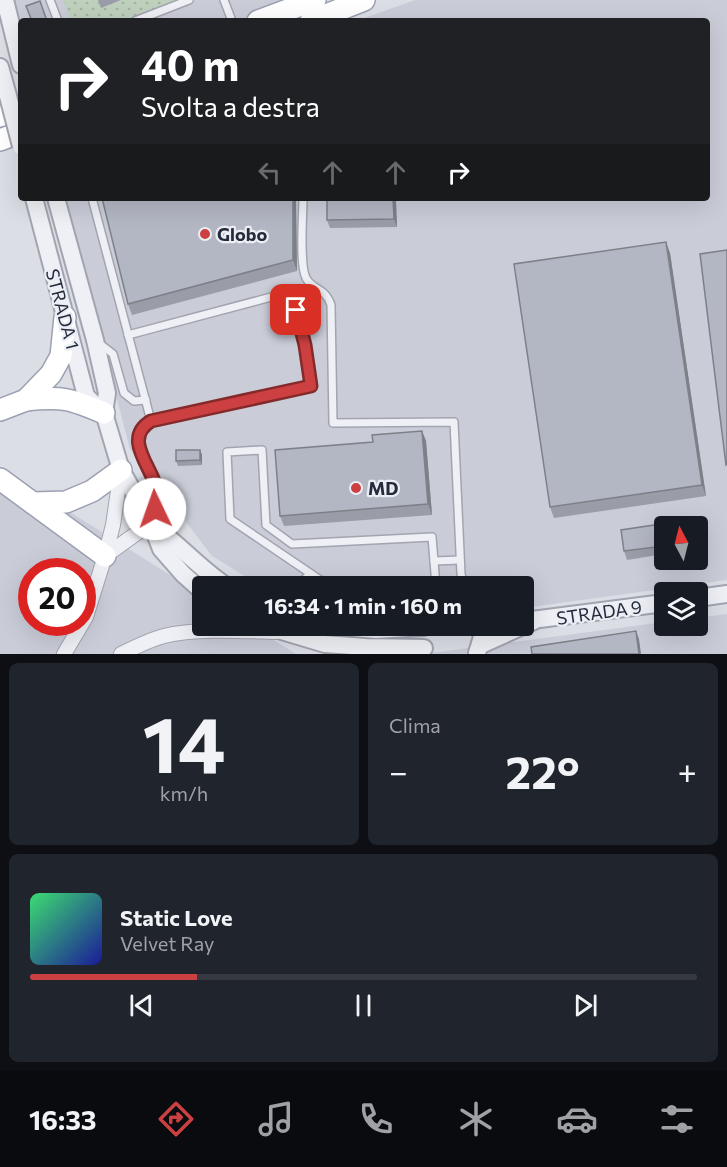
<!DOCTYPE html>
<html lang="it">
<head>
<meta charset="utf-8">
<style>
	body { margin:0; font-family:Commissioner,sans-serif; background:#20242c; color:#f1f3f6; height:100vh; display:flex; flex-direction:column; font-size:22px; white-space:nowrap }
	* { box-sizing:border-box; margin:0 }
	p { font-size:20px; color:#9ea1a6 }
	.icon { flex:none; width:33px; height:33px; fill:none; stroke:currentColor; stroke-width:2; stroke-linecap:round; stroke-linejoin:round }
	.map { position:relative; height:654px; overflow:hidden }
	.sheet { display:flex; flex-direction:column; gap:9px; padding:9px; background:#0d0f14; flex:1 }
	.sheet>* { flex:none }
	.guide { position:absolute; left:18px; top:18px; width:692px; height:183px; border-radius:6px; box-shadow:0 6px 24px #0002; background:#202124; color:#fff; overflow:hidden }
	.needle { width:39px; rotate:353deg }
	.controls { position:absolute; left:654px; top:516px; display:grid; gap:12px }
	.controls a { display:grid; place-items:center; width:54px; height:54px; border-radius:6px; background:#171b24; box-shadow:0 6px 24px #0002; font-size:30px }
	.speed { position:absolute; left:18px; top:558px; display:flex; gap:12px; font-size:30px; font-weight:700; text-align:center }
	.speed>* { display:grid; place-content:center; width:78px; height:78px; border-radius:50%; background:#171b24; box-shadow:0 6px 24px #0002; line-height:1 }
	.speed .limit { border:9px solid #d22; background:#fff; color:#111 }
	.pin { position:absolute; display:grid; place-items:center; width:51px; height:51px; color:#fff; margin:-26px; border-radius:12px; box-shadow:0 3px 9px #0006 }
	.me { position:absolute; width:66px; margin:-33px; rotate:357deg; stroke-linejoin:round; filter:drop-shadow(0 0 4px #0008) }
	.turn { display:flex; align-items:center; gap:21px; height:126px; padding:0 24px; font-size:27px }
	.turn .icon { width:78px; height:78px; stroke-width:2.5 }
	.turn b { display:block; font-size:42px; line-height:51px }
	.lanes { display:flex; align-items:center; height:57px; padding:0 24px; background:#0003; justify-content:center; gap:30px; direction:ltr }
	.lanes .off { opacity:.35 }
	.big { font-size:45px; font-weight:700; line-height:1.1 }
	.sheet .widget { flex:1; display:flex; flex-direction:column; justify-content:center; gap:9px; min-width:0; padding:0 21px; border-radius:9px; background:#20242c }
	.sheet .dial { align-items:center; gap:0 }
	.dial b { font-size:78px; line-height:1 }
	.song { display:flex; align-items:center; gap:18px }
	.cover { width:72px; height:72px; border-radius:9px; background:linear-gradient(135deg,hsl(140 70% 55%),hsl(240 70% 35%)) }
	.played { height:6px; border-radius:3px; background:linear-gradient(90deg,#cc4041 25%,#363941 25%) }
	.keys { display:flex; justify-content:space-around; direction:ltr }
	.heat { display:flex; justify-content:space-between; align-items:center; font-size:33px; direction:ltr }
	.sheet .tiles { flex:1; display:grid; gap:9px; grid-template-columns:1fr 1fr }
	.widget:last-child { grid-column:span 2 }
	.trip { position:absolute; left:192px; top:576px; width:342px; height:60px; border-radius:6px; background:#171b24; box-shadow:0 6px 24px #0002; font-weight:700; line-height:60px; text-align:center }
	.menu { display:flex; height:96px; justify-content:space-around; align-items:center; background:#090b0e; color:#9ea1a6 }
	.menu .icon { width:42px; height:42px }
	.menu .selected { color:#cc4041 }
	.menu b { font-size:27px; color:#f1f3f6 }
	.map>svg:first-child { display:block }
	.built { fill:#cacdd8; fill-rule:evenodd }
	.grass { fill:url(#grass-dots) }
	.lines { fill:none; stroke-linecap:round; stroke-linejoin:round }
	.service-casing { stroke:#a2a5b0; stroke-width:10 }
	.minor-casing { stroke:#a2a5b0; stroke-width:16 }
	.tertiary-casing { stroke:#a2a5b0; stroke-width:20 }
	.primary-casing { stroke:#9ca1b2; stroke-width:24 }
	.service { stroke:#eff0f5; stroke-width:7 }
	.minor { stroke:#eff0f5; stroke-width:14 }
	.tertiary { stroke:#eff0f5; stroke-width:16 }
	.primary { stroke:#fff; stroke-width:21 }
	.tertiary-bridge-casing { stroke:#a2a5b0; stroke-width:20; stroke-linecap:butt }
	.tertiary-bridge { stroke:#eff0f5; stroke-width:16 }
	.wall { fill:#9a9da8 }
	.shaded-wall { fill:#7d8088 }
	.building { fill:#b3b7c3; stroke:#7d8088; stroke-width:1.5 }
	.route-casing { stroke:#852a2a; stroke-width:15 }
	.route { stroke:#cc4041; stroke-width:10 }
	.poi-dot { fill:#cc4041; stroke:#ebeef4; stroke-width:2 }
	.labels { text-anchor:middle; dominant-baseline:central; stroke-width:4.5; stroke-linejoin:round; paint-order:stroke }
	.poi-label { font-size:18px; font-weight:bold; fill:#262b3c; stroke:#ebeef4; text-anchor:start }
	.street-label { font-size:18px; fill:#262b3c; stroke:#ebeef4 }
</style>
</head>
<body>
<div class="map">
<svg width="727" height="654" viewBox="0 0 727 654">
	<defs>
		<pattern id="grass-dots" width="8" height="8" patternUnits="userSpaceOnUse" patternTransform="scale(1.5)"><rect width="8" height="8" fill="#bfd0bd"/><path d="M2 2h.1M6 6h.1" fill="none" stroke="#a4b3a3" stroke-width="1.8" stroke-linecap="round"/></pattern>
	</defs>
	<rect width="100%" height="100%" fill="#dcdee6"/>
	<g class="built">
		<polygon points="13,0 295,0 239,21 21,21 21,32"/>
		<path d="M415,0H727V580L524,608V586H261L212,556L130,449L64,198H706V21H356ZM664,526H698V560H664Z"/>
		<path d="M0,468L202,595V626H251L296,654H0ZM32,572H82V622H32Z"/>
		<polygon points="727,614 727,654 423,654 664,622 664,626 698,626 698,618"/>
	</g>
	<polygon class="grass" points="63,0 179,0 126,21 76,21 70,18"/>
	<g class="lines">
		<g class="service-casing">
			<g id="service">
				<polyline points="50,0 58,21"/>
				<polyline points="224,0 232,21"/>
				<polyline points="135,21 189,0"/>
				<polyline points="92,198 151,421"/>
				<path d="M303,198C303,216 299,264 306,278C313,291 325,287 331,305L333,423L454,422L461,574L464,586"/>
				<path d="M128,335L290,292C300,323 308,353 311,386L151,421L141,427L138,436L159,496L151,521"/>
				<polyline points="100,344 113,354 124,393 134,401 146,400"/>
				<polyline points="434,561 436,586"/>
				<polyline points="297,586 310,574"/>
				<polyline points="329,586 230,519 227,452 262,450 266,525 292,544 432,537 434,561 460,560"/>
			</g>
		</g>
		<g class="minor-casing">
			<g id="minor">
				<polyline points="105,556 151,523"/>
				<polyline points="64,654 86,617 105,556 113,525 121,470"/>
				<path d="M121,654C135,647 149,640 164,636C196,628 243,631 276,632"/>
			</g>
		</g>
		<g class="tertiary-casing">
			<g id="tertiary">
				<polyline points="5,0 21,65"/>
				<polyline points="0,67 8,96"/>
				<polyline points="34,198 86,396 99,409"/>
				<polyline points="56,198 95,340 107,393 104,413 121,470 151,523 161,549 183,574 202,591"/>
				<path d="M151,524C178,543 199,568 226,586"/>
				<polyline points="698,598 727,594"/>
				<polyline points="524,621 664,603"/>
				<polyline points="265,626 325,644 366,647 424,648"/>
				<polyline points="330,626 376,630 424,627"/>
				<polyline points="481,645 534,621"/>
				<polyline points="477,653 482,637 479,626"/>
			</g>
		</g>
		<g class="primary-casing">
			<g id="primary">
				<polyline points="258,21 315,0"/>
				<polyline points="311,21 364,0"/>
				<polyline points="0,116 21,108"/>
				<polyline points="0,140 21,132"/>
				<path d="M26,400C63,396 71,399 104,413"/>
				<polyline points="0,410 26,400 51,374 61,356 65,317"/>
				<polyline points="0,479 105,556"/>
				<polyline points="33,503 66,502 92,491 121,470"/>
			</g>
		</g>
		<use href="#service" class="service"/>
		<use href="#minor" class="minor"/>
		<use href="#tertiary" class="tertiary"/>
		<use href="#primary" class="primary"/>
		<g class="tertiary-bridge-casing">
			<polyline id="tertiary-bridge" points="8,96 21,146"/>
		</g>
		<use href="#tertiary-bridge" class="tertiary-bridge"/>
	</g>
	<g class="wall">
		<polygon points="98,0 121,0 101,8"/>
		<polygon points="102,198 296,198 297,271 132,315 128,304"/>
		<polygon points="396,202 397,227 330,228 327,220"/>
		<polygon points="670,253 706,496 554,518 550,507"/>
		<polygon points="422,431 426,441 432,515 284,526 280,516 373,442"/>
		<polygon points="200,450 202,455 202,465 178,466 176,461"/>
		<polygon points="664,526 664,554 627,560 624,551"/>
	</g>
	<g class="shaded-wall">
		<polygon points="293,198 296,198 297,271 293,260"/>
		<polygon points="393,198 395,198 396,202 397,227 394,219"/>
		<polygon points="666,242 670,253 706,496 702,485"/>
		<polygon points="422,431 426,441 432,515 428,504"/>
		<polygon points="200,450 202,455 202,465 200,460"/>
		<polygon points="698,532 700,549 698,542"/>
		<polygon points="636,631 639,639 641,654 639,654"/>
	</g>
	<g class="building">
		<polygon points="40,1 47,21 32,21 26,6"/>
		<polygon points="102,198 293,198 293,260 128,304"/>
		<polygon points="327,198 393,198 394,219 327,220"/>
		<polygon points="666,242 702,485 550,507 514,264"/>
		<polygon points="727,250 727,464 726,465 700,254"/>
		<polygon points="422,431 428,504 280,516 275,450 373,442 372,435"/>
		<polygon points="176,450 200,450 200,460 176,461"/>
		<polygon points="694,519 695,526 664,526 664,546 624,551 621,530"/>
		<polygon points="636,631 639,654 532,654 531,647"/>
	</g>
	<g class="lines">
		<g class="route-casing">
			<path id="route" d="M155,509C156,505 159,499 158,495C156,470 120,440 151,421L311,386L305,345L296,310"/>
		</g>
		<use href="#route" class="route"/>
	</g>
	<g class="poi-dot">
		<circle cx="205" cy="234" r="6"/>
		<circle cx="356" cy="488" r="6"/>
	</g>
	<g class="labels">
		<g class="poi-label">
			<text x="217" y="234">Globo</text>
			<text x="368" y="488">MD</text>
		</g>
		<g class="street-label">
			<text transform="translate(63 309) rotate(75)">STRADA 1</text>
			<text transform="translate(599 612) rotate(-8)">STRADA 9</text>
		</g>
	</g>
</svg>
<div class="controls">
<a><svg class="needle" viewBox="-14 -14 28 28"><path d="M0-13l5 13h-10z" fill="#e53935"/><path d="M0 13l5-13h-10z" fill="#9ea1a6"/></svg></a>
<a><svg class="icon" aria-label="layers" viewBox="0 0 24 24"><path d="M12 4l9 5-9 5-9-5zM3 14l9 5 9-5"/></svg></a>
</div>
<div class="speed"><div class="limit">20</div></div>
<div class="pin" style="left:296px;top:310px;background:#d93025"><svg class="icon" aria-label="arrive" viewBox="0 0 24 24"><path d="M6 21V4h12l-3 4 3 4H6"/></svg></div>
<svg class="me" style="left:155px;top:509px" viewBox="-20 -20 40 40"><circle r="19" fill="#fff"/><path d="M0-13L10 11 0 6-10 11z" fill="#cc4041"/></svg>
<div class="trip">16:34 · 1 min · 160 m</div>
<div class="guide">
<div class="turn"><svg class="icon" aria-label="right" viewBox="0 0 24 24"><path d="M7 20v-9h11M14 6l5 5-5 5"/></svg><div><b>40 m</b>Svolta a destra</div></div>
<div class="lanes"><svg class="icon off" aria-label="left" viewBox="0 0 24 24"><path d="M17 20v-9H6M10 6l-5 5 5 5"/></svg><svg class="icon off" aria-label="ahead" viewBox="0 0 24 24"><path d="M12 20V5M6 11l6-6 6 6"/></svg><svg class="icon off" aria-label="ahead" viewBox="0 0 24 24"><path d="M12 20V5M6 11l6-6 6 6"/></svg><svg class="icon" aria-label="right" viewBox="0 0 24 24"><path d="M7 20v-9h11M14 6l5 5-5 5"/></svg></div>
</div>
</div>
<section class="sheet">
<div class="tiles">
<div class="widget dial"><b>14</b><p>km/h</p></div>
<div class="widget"><p>Clima</p>
<div class="heat"><a>−</a><b class="big">22°</b><a>+</a></div>
</div>
<div class="widget">
<div class="song"><i class="cover"></i><div><b>Static Love</b><p>Velvet Ray</p></div></div>
<div class="played"></div>
<div class="keys"><svg class="icon" aria-label="previous" viewBox="0 0 24 24"><path d="M18 5L8 12l10 7zM5 5v14"/></svg><svg class="icon" aria-label="pause" viewBox="0 0 24 24"><path d="M8 5v14M16 5v14"/></svg><svg class="icon" aria-label="next" viewBox="0 0 24 24"><path d="M6 5l10 7-10 7zM19 5v14"/></svg></div>
</div>
</div>
</section>
<nav class="menu">
<b>16:33</b>
<svg class="icon selected" aria-label="directions" viewBox="0 0 24 24"><path d="M12 3l9 9-9 9-9-9zM9 14v-3h6M13 9l2 2-2 2"/></svg>
<svg class="icon" aria-label="music" viewBox="0 0 24 24"><path d="M9 18V5l10-2v13"/><circle cx="6" cy="18" r="3"/><circle cx="16" cy="16" r="3"/></svg>
<svg class="icon" aria-label="phone" viewBox="0 0 24 24"><path d="M5 4h4l2 5-3 2q2 4 5 5l2-3 5 2v4C11 20 4 13 5 4z"/></svg>
<svg class="icon" aria-label="climate" viewBox="0 0 24 24"><path d="M12 3v18M4 7l16 10M4 17L20 7"/></svg>
<svg class="icon" aria-label="car" viewBox="0 0 24 24"><path d="M5 17H2v-5l4-1 3-4h7l3 4 3 1v5h-3M9 17h6M6 11h13"/><circle cx="7" cy="17" r="2"/><circle cx="17" cy="17" r="2"/></svg>
<svg class="icon" aria-label="filters" viewBox="0 0 24 24"><path d="M4 7h16M4 17h16"/><circle cx="9" cy="7" r="2"/><circle cx="15" cy="17" r="2"/></svg>
</nav>
</body>
</html>
